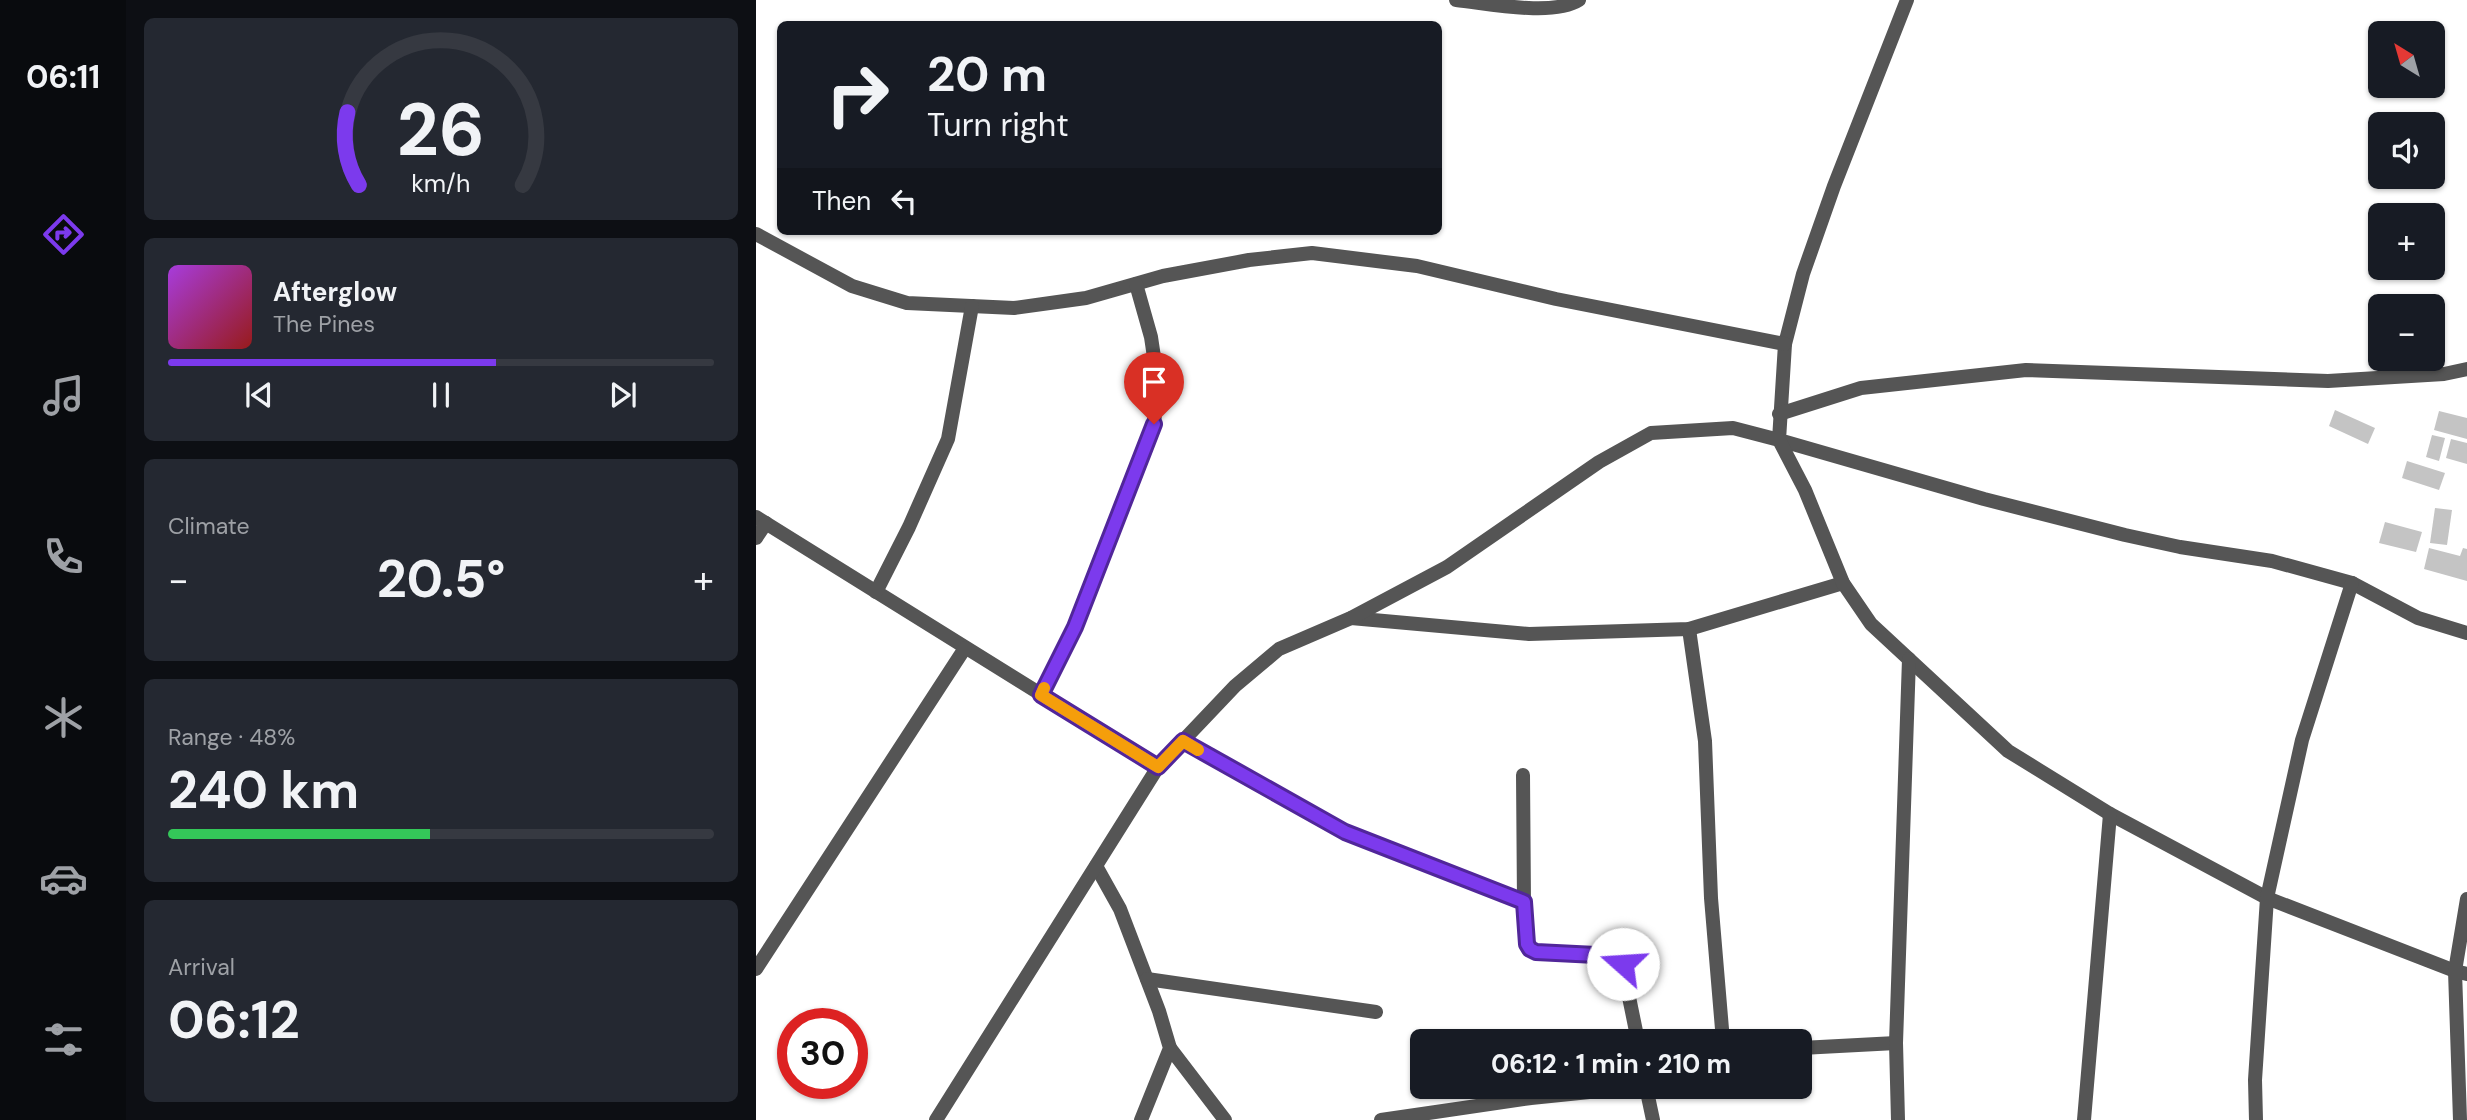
<!DOCTYPE html>
<html lang="en">
<head>
<meta charset="utf-8">
<style>
	body { margin:0; font-family:"DM Sans",sans-serif; background:#242831; color:#f1f3f6; height:100vh; display:flex; flex-direction:column; font-size:26px; white-space:nowrap }
	* { box-sizing:border-box; margin:0 }
	p { font-size:23px; color:#9ea1a6 }
	.icon { flex:none; width:38px; height:38px; fill:none; stroke:currentColor; stroke-width:2; stroke-linecap:round; stroke-linejoin:round }
	.map { position:relative; flex:1; overflow:hidden }
	.panel { display:flex; flex-direction:column; gap:18px; padding:18px; background:#0d0f14; width:630px }
	.panel>* { flex:none }
	.guide { position:absolute; left:21px; top:21px; width:665px; height:214px; border-radius:10px; box-shadow:0 2px 5px #0004; background:#171b24; color:#f1f3f6; overflow:hidden }
	.needle { width:46px; rotate:323deg }
	.controls { position:absolute; left:1612px; top:21px; display:grid; gap:14px }
	.controls a { display:grid; place-items:center; width:77px; height:77px; border-radius:10px; background:#171b24; box-shadow:0 2px 5px #0004; font-size:35px }
	.speed { position:absolute; left:21px; top:1008px; display:flex; gap:14px; font-size:35px; font-weight:700; text-align:center }
	.speed>* { display:grid; place-content:center; width:91px; height:91px; border-radius:50%; background:#171b24; box-shadow:0 2px 5px #0004; line-height:1 }
	.speed .limit { border:10px solid #d22; background:#fff; color:#111 }
	.pin { position:absolute; display:grid; place-items:center; width:60px; height:60px; color:#fff; margin:-72px -30px; border-radius:50% 50% 50% 0; rotate:-45deg; box-shadow:0 0 7px #0007 }
	.pin .icon { rotate:45deg }
	.me { position:absolute; width:77px; margin:-38px; rotate:289deg; stroke-linejoin:round; filter:drop-shadow(0 0 5px #0008) }
	.turn { display:flex; align-items:center; gap:24px; height:147px; padding:0 35px; font-size:32px }
	.turn .icon { width:91px; height:91px; stroke-width:2.5 }
	.turn b { display:block; font-size:49px; line-height:60px }
	.then { display:flex; align-items:center; height:66px; padding:0 35px; background:#0003; gap:14px; font-size:26px }
	.big { font-size:52px; font-weight:700; line-height:1.1 }
	.panel .card { flex:1; display:flex; flex-direction:column; justify-content:center; gap:10px; min-width:0; padding:0 24px; border-radius:10px; background:#242831 }
	.panel .dial { align-items:center; gap:0 }
	.dial svg { height:182px; overflow:visible; fill:none; stroke:#363941; stroke-width:7; stroke-linecap:round; text-anchor:middle }
	.dial text { fill:#f1f3f6; stroke:none }
	.song { display:flex; align-items:center; gap:21px }
	.cover { width:84px; height:84px; border-radius:10px; background:linear-gradient(135deg,hsl(280 70% 55%),hsl(0 70% 35%)) }
	.played { height:7px; border-radius:4px; background:linear-gradient(90deg,#7c3aed 60%,#363941 60%) }
	.keys { display:flex; justify-content:space-around; direction:ltr }
	.heat { display:flex; justify-content:space-between; align-items:center; font-size:38px; direction:ltr }
	.charge { height:10px; border-radius:5px; background:linear-gradient(90deg,#34c759 48%,#363941 0) }
	.trip { position:absolute; left:654px; top:1029px; width:402px; height:70px; border-radius:10px; background:#171b24; box-shadow:0 2px 5px #0004; font-weight:700; line-height:70px; text-align:center }
	main { display:flex; flex:1; min-height:0 }
	.dock { display:flex; flex-direction:column; width:126px; justify-content:space-around; align-items:center; background:#090b0e; color:#9ea1a6 }
	.dock .icon { width:49px; height:49px }
	.dock .selected { color:#7c3aed }
	.dock b { font-size:32px; color:#f1f3f6 }
	.map>svg:first-child { display:block }
	.building { fill:#c4c4c4 }
	.lines { fill:none; stroke-linecap:round; stroke-linejoin:round }
	.minor { stroke:#555; stroke-width:14 }
	.route-casing { stroke:#51269a; stroke-width:18 }
	.route { stroke:#7c3aed; stroke-width:12 }
	.slow { stroke:#f59e0b; stroke-width:12 }
</style>
</head>
<body>
<main>
<nav class="dock">
<b>06:11</b>
<svg class="icon selected" aria-label="directions" viewBox="0 0 24 24"><path d="M12 3l9 9-9 9-9-9zM9 14v-3h6M13 9l2 2-2 2"/></svg>
<svg class="icon" aria-label="music" viewBox="0 0 24 24"><path d="M9 18V5l10-2v13"/><circle cx="6" cy="18" r="3"/><circle cx="16" cy="16" r="3"/></svg>
<svg class="icon" aria-label="phone" viewBox="0 0 24 24"><path d="M5 4h4l2 5-3 2q2 4 5 5l2-3 5 2v4C11 20 4 13 5 4z"/></svg>
<svg class="icon" aria-label="climate" viewBox="0 0 24 24"><path d="M12 3v18M4 7l16 10M4 17L20 7"/></svg>
<svg class="icon" aria-label="car" viewBox="0 0 24 24"><path d="M5 17H2v-5l4-1 3-4h7l3 4 3 1v5h-3M9 17h6M6 11h13"/><circle cx="7" cy="17" r="2"/><circle cx="17" cy="17" r="2"/></svg>
<svg class="icon" aria-label="filters" viewBox="0 0 24 24"><path d="M4 7h16M4 17h16"/><circle cx="9" cy="7" r="2"/><circle cx="15" cy="17" r="2"/></svg>
</nav>
<section class="panel">
<div class="card dial"><svg viewBox="0 0 100 80">
<path d="M14 69A42 42 0 1 1 86 69"/>
<path d="M14 69A42 42 0 0 1 9 37" stroke="#7c3aed"/>
<text x="50" y="56" font-size="32" font-weight="700">26</text>
<text x="50" y="72" font-size="11">km/h</text>
</svg></div>
<div class="card">
<div class="song"><i class="cover"></i><div><b>Afterglow</b><p>The Pines</p></div></div>
<div class="played"></div>
<div class="keys"><svg class="icon" aria-label="previous" viewBox="0 0 24 24"><path d="M18 5L8 12l10 7zM5 5v14"/></svg><svg class="icon" aria-label="pause" viewBox="0 0 24 24"><path d="M8 5v14M16 5v14"/></svg><svg class="icon" aria-label="next" viewBox="0 0 24 24"><path d="M6 5l10 7-10 7zM19 5v14"/></svg></div>
</div>
<div class="card"><p>Climate</p>
<div class="heat"><a>−</a><b class="big">20.5°</b><a>+</a></div>
</div>
<div class="card"><p>Range · 48%</p><b class="big">240 km</b><div class="charge"></div></div>
<div class="card"><p>Arrival</p><b class="big">06:12</b></div>
</section>
<div class="map">
<svg width="1711" height="1120" viewBox="0 0 1711 1120">
	<rect width="100%" height="100%" fill="#fff"/>
	<g class="building">
		<polygon points="1579,410 1619,428 1612,444 1573,426"/>
		<polygon points="1683,411 1711,418 1711,439 1678,430"/>
		<polygon points="1676,435 1689,438 1683,461 1670,457"/>
		<polygon points="1695,439 1711,443 1711,464 1690,458"/>
		<polygon points="1651,461 1689,473 1683,490 1646,478"/>
		<polygon points="1679,508 1696,510 1691,545 1674,543"/>
		<polygon points="1629,522 1666,532 1660,552 1623,543"/>
		<polygon points="1673,548 1704,556 1707,548 1711,549 1711,581 1668,569"/>
	</g>
	<g class="lines">
		<g class="minor">
			<path d="M700,0C731,3 797,17 823,0"/>
			<polyline points="1151,0 1078,186 1047,274 1029,344 1023,440 1228,499 1369,535 1424,547 1516,561 1596,583 1662,618 1711,633"/>
			<polyline points="0,234 96,286 151,303 258,308 330,298 407,276 493,260 556,253 661,266 800,299 1029,344"/>
			<polyline points="1023,414 1105,388 1270,370 1572,381 1688,374 1711,369"/>
			<polyline points="0,517 402,767"/>
			<polyline points="0,538 10,523"/>
			<polyline points="120,592 153,527 192,439 216,306"/>
			<polyline points="595,618 773,634 933,629 1087,583"/>
			<polyline points="933,629 949,741 955,898 967,1041"/>
			<polyline points="285,695 319,627 398,424 402,384 395,337 380,284"/>
			<polyline points="427,741 589,832 768,903"/>
			<polyline points="767,775 768,903 771,944 774,949 780,952 860,955 865,958 882,1041"/>
			<polyline points="340,866 364,909 403,1011 414,1048 385,1120"/>
			<polyline points="0,969 209,648"/>
			<polyline points="391,979 620,1012"/>
			<polyline points="414,1048 469,1120"/>
			<polyline points="1045,1048 1140,1043"/>
			<polyline points="890,1087 897,1120"/>
			<polyline points="180,1120 402,767 479,686 523,649 595,618 691,567 843,462 895,433 977,428 1023,440 1049,490 1087,583 1115,624 1252,751 1354,814 1511,898 1699,971 1711,974"/>
			<polyline points="625,1120 775,1098 882,1087"/>
			<polyline points="1142,1120 1140,1043 1153,659"/>
			<polyline points="1328,1120 1354,814"/>
			<polyline points="1500,1120 1499,1080 1511,898 1546,740 1596,583"/>
			<polyline points="1704,1120 1699,971 1711,899"/>
		</g>
	</g>
	<g class="lines">
		<g class="route-casing">
			<polyline id="route" points="398,424 319,627 285,695 402,767 427,741 589,832 768,902 771,944 774,949 780,952 860,956 865,958 867,964"/>
		</g>
		<use href="#route" class="route"/>
		<polyline class="slow" points="288,688 285,695 402,767 427,741 442,750"/>
	</g>
</svg>
<div class="controls">
<a><svg class="needle" viewBox="-14 -14 28 28"><path d="M0-13l5 13h-10z" fill="#e53935"/><path d="M0 13l5-13h-10z" fill="#9ea1a6"/></svg></a>
<a><svg class="icon" aria-label="sound" viewBox="0 0 24 24"><path d="M4 9h4l5-4v14l-5-4H4zM17 9q2 3 0 6"/></svg></a>
<a>+</a>
<a>−</a>
</div>
<div class="speed"><div class="limit">30</div></div>
<div class="pin" style="left:398px;top:424px;background:#d93025"><svg class="icon" aria-label="arrive" viewBox="0 0 24 24"><path d="M6 21V4h12l-3 4 3 4H6"/></svg></div>
<svg class="me" style="left:867px;top:964px" viewBox="-20 -20 40 40"><circle r="19" fill="#fff"/><path d="M0-13L10 11 0 6-10 11z" fill="#7c3aed"/></svg>
<div class="trip">06:12 · 1 min · 210 m</div>
<div class="guide">
<div class="turn"><svg class="icon" aria-label="right" viewBox="0 0 24 24"><path d="M7 20v-9h11M14 6l5 5-5 5"/></svg><div><b>20 m</b>Turn right</div></div>
<div class="then">Then<svg class="icon" aria-label="left" viewBox="0 0 24 24"><path d="M17 20v-9H6M10 6l-5 5 5 5"/></svg></div>
</div>
</div>
</main>
</body>
</html>
